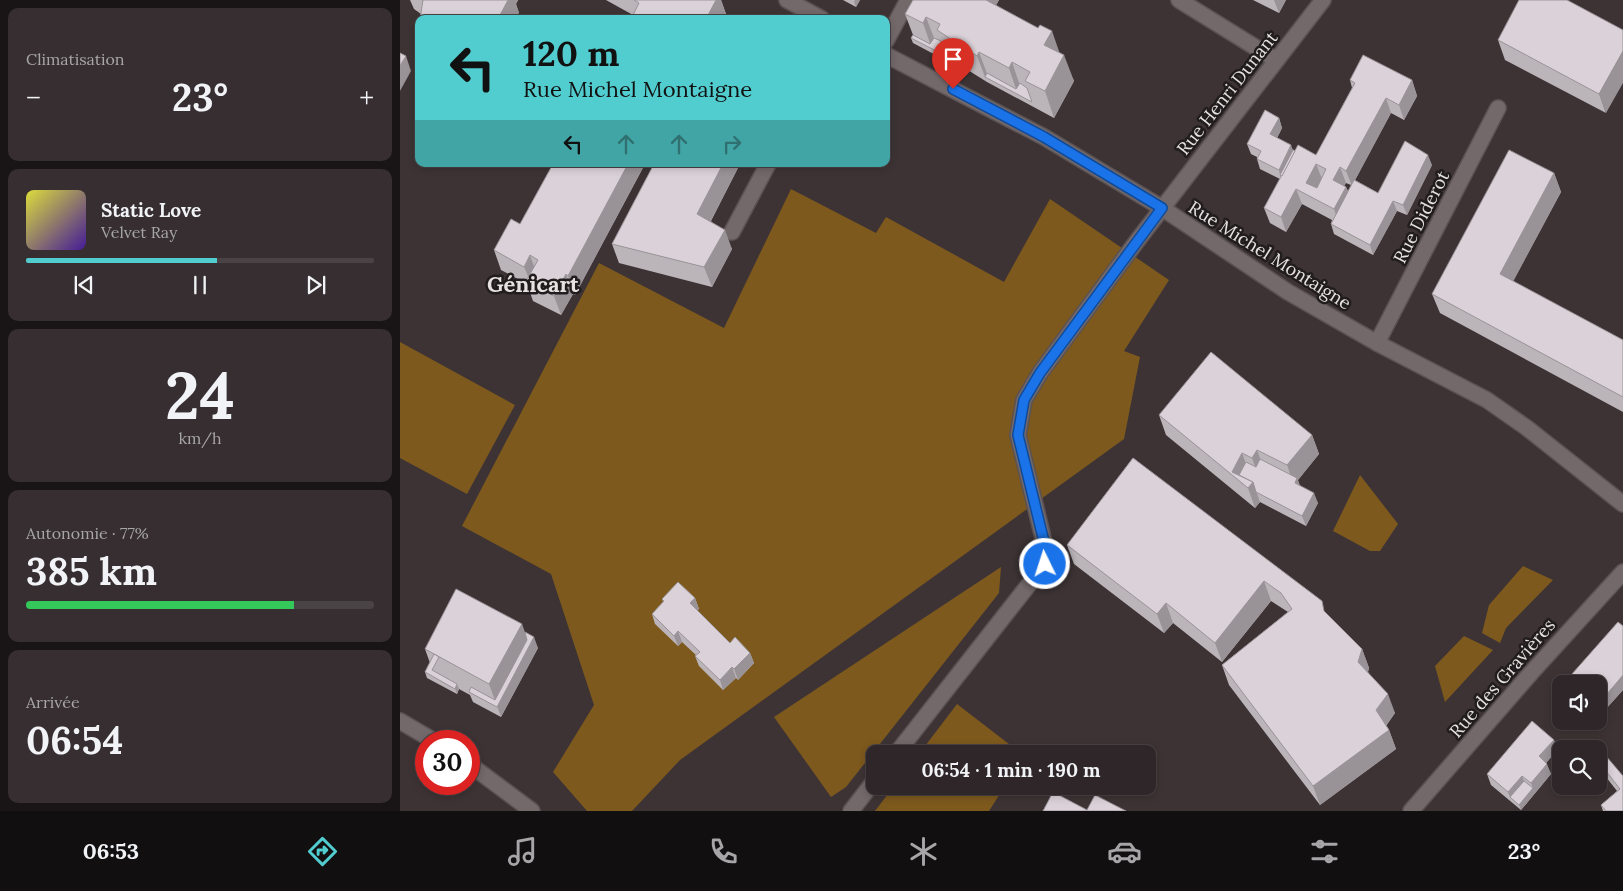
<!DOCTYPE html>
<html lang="fr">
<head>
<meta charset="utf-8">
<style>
	body { margin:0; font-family:Lora,serif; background:#362e30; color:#f1f3f6; height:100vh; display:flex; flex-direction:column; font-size:19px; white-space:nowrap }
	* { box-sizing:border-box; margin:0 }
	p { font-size:16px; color:#a7a5a8 }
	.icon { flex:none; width:28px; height:28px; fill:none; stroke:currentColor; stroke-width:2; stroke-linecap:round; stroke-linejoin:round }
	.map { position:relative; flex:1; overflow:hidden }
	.drawer { display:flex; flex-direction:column; gap:8px; padding:8px; background:#191516; width:400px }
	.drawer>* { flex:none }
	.guide { position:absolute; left:15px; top:15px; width:475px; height:152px; border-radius:10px; box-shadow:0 2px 8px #0003,0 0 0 1px #494345; background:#52cdcf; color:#111; overflow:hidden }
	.tools { position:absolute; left:1152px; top:675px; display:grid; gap:10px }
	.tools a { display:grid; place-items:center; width:55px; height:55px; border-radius:10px; background:#2e2628; box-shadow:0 2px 8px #0003,0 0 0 1px #494345; font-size:25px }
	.speed { position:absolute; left:15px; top:730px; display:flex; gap:10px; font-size:25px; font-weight:700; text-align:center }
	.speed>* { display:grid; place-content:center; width:65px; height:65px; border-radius:50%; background:#2e2628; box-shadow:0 2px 8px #0003,0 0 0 1px #494345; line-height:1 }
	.speed .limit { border:8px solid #d22; background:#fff; color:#111 }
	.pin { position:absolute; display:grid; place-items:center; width:42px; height:42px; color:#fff; margin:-51px -21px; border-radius:50% 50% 50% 0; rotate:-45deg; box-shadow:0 0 5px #0007 }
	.pin .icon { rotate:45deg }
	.me { position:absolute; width:55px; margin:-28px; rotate:356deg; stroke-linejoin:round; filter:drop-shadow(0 0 4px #0008) }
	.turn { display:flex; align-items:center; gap:18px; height:105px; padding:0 25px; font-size:22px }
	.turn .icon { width:65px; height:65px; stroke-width:2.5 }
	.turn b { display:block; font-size:35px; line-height:42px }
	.lanes { display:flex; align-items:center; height:48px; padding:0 25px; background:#0003; justify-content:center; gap:25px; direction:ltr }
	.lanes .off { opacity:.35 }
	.big { font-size:38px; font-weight:700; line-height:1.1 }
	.drawer .tile { flex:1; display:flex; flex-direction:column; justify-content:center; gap:8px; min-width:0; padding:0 18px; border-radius:10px; background:#362e30 }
	.drawer .dial { align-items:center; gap:0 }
	.dial b { font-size:65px; line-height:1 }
	.song { display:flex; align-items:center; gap:15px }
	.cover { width:60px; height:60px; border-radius:8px; background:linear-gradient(135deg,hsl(60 70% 55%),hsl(260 70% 35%)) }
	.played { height:5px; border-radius:2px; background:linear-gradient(90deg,#52cdcf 55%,#494345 55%) }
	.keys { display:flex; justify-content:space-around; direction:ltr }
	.heat { display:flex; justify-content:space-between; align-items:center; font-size:28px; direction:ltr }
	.charge { height:8px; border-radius:4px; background:linear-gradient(90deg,#34c759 77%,#494345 0) }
	.trip { position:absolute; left:466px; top:745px; width:290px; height:50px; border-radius:10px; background:#2e2628; box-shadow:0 2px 8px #0003,0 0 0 1px #494345; font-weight:700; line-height:50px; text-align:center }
	.dock { display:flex; height:80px; justify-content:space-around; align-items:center; background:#120f10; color:#a7a5a8 }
	.dock .icon { width:35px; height:35px }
	.dock .current { color:#52cdcf }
	.dock b { font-size:22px; color:#f1f3f6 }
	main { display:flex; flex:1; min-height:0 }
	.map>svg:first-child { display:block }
	.green { fill:#7d591d }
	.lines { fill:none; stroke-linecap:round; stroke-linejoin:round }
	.minor-casing { stroke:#5a5253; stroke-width:18 }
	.minor { stroke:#73686a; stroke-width:15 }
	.wall { fill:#bbb5ba; fill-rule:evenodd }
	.shaded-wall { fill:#999397 }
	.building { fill:#dad2d8; stroke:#999397; fill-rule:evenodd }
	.route-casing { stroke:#114b97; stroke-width:12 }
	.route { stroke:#1a73e8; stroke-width:9 }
	.labels { text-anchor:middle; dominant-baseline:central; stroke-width:5; stroke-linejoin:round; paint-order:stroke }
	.street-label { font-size:18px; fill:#e7e1e1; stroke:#211c1d }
	.district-label { font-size:22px; font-weight:bold; fill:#e7e1e1; stroke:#211c1d }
</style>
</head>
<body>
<main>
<section class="drawer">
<div class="tile"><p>Climatisation</p>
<div class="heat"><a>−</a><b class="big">23°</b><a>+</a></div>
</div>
<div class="tile">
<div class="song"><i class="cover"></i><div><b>Static Love</b><p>Velvet Ray</p></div></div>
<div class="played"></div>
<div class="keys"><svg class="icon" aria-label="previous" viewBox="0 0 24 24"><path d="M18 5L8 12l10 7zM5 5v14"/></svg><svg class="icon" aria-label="pause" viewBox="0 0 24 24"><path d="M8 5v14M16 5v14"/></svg><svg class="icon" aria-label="next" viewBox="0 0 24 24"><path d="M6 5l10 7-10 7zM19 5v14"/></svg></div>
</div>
<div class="tile dial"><b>24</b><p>km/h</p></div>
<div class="tile"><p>Autonomie · 77%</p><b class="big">385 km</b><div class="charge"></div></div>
<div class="tile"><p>Arrivée</p><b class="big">06:54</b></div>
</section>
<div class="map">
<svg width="1223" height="811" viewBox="0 0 1223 811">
	<rect width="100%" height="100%" fill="#3d3335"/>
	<g class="green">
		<polygon points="391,189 476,233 486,217 604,282 650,199 769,280 724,351 740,357 724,439 280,760 232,811 187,811 153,772 194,705 151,574 62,526 199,263 324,328"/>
		<polygon points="0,342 115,405 67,494 0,458"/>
		<polygon points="960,475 998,524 980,551 970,551 933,531"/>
		<polygon points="1123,566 1153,580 1106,628 1100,643 1082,633 1089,605"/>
		<polygon points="601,567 599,593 446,787 431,797 374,717"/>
		<polygon points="1064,636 1093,650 1045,702 1035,666"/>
		<polygon points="557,704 622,754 519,754"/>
		<polygon points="494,786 605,786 589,811 475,811"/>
	</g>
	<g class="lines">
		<g class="minor-casing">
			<g id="minor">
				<polyline points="387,0 422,19"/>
				<polyline points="779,0 876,60"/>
				<polyline points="486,41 508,0"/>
				<polyline points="486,55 644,137 762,208 888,292 977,343 1087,400 1127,428 1223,504"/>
				<polyline points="332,232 368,164"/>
				<polyline points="977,343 1098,108"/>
				<polyline points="0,721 34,741"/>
				<polyline points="496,754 645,564 646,550 618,435 624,400 640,373 737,241 923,0"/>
				<polyline points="69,764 132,811"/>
				<polyline points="451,811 475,780"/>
				<polyline points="1011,811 1131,673 1223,572"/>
			</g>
		</g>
		<use href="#minor" class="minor"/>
	</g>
	<g class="wall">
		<polygon points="10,0 118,0 116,4 119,13 21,14 14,9"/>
		<polygon points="206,0 321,0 326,14 323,19 231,19 233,15"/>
		<polygon points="443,0 460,0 456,7"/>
		<polygon points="513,0 599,0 596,5 660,53 674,81 654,118 587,82 563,67 562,69 513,43 511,38 513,35 505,14"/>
		<polygon points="853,0 886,0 879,13"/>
		<polygon points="1167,0 1206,113 1105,60 1098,40"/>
		<path d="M950,80H1012L1017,96L1004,120L991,113L955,180L978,193L1032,165L1007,215L997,211L973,255L934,234L931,224L932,220L902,204L886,232L870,223L864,208L880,179L860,169L857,159V157L851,154L847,144L879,118L882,128L877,138L895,151L916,155L952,88ZM946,183L951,185L948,191L946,187L944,186Z"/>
		<polygon points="153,164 245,164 175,295 173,294 161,315 133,301 127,284 101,270 94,250 120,224"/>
		<polygon points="254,164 340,164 311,221 332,249 312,287 219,263 212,244"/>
		<polygon points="1154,173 1161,192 1113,281 1223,340 1223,412 1040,313 1032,294"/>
		<polygon points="759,415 912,435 919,454 898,480 899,485 918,503 906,526 860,502 855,508 766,435"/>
		<polygon points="733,458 926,613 962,649 969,668 968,672 995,713 986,726 989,730 996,749 920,805 829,685 822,665 888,612 871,601 822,662 773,623 764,633 674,564 667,545"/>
		<polygon points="295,598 299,609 297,610 330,643 350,653 354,663 338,680 336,678 323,690 299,666 295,656 296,655 282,642 278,646 255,624 252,614 263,602 262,599"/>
		<polygon points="1223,626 1223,690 1205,710 1199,704 1199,684 1176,684 1172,674"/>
		<polygon points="125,632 138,648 101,717 73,702 70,695 59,689 57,694 27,678 25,672 30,663 25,649"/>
		<polygon points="1154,740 1157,750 1146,763 1151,774 1121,810 1091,785 1087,774"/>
		<polygon points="1199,763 1223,776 1223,811 1203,811 1201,805 1217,791 1202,772"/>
	</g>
	<g class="shaded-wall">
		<polygon points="108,0 118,0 116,4 119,13 115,19 98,19"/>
		<polygon points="316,0 321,0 326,14 323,19 306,19"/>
		<polygon points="455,0 460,0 456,7 454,2"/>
		<polygon points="579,0 599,0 587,22"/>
		<polygon points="874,0 886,0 879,13"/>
		<polygon points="526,17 536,43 532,49 523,23"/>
		<polygon points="652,31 661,57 644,45"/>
		<polygon points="1223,51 1223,83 1206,113 1199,94"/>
		<polygon points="579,52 589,79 585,77 577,56"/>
		<polygon points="664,55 674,81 654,118 645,91"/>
		<polygon points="6,56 11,71 0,91 0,66"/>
		<polygon points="562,61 564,66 562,69 560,63"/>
		<polygon points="612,62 621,89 618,95 609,68"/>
		<polygon points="1012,80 1017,96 1004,120 999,105"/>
		<polygon points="986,98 991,113 952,186 946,171"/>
		<polygon points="879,118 882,128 874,144 870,134"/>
		<polygon points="891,145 895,156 880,175 879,170"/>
		<polygon points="1028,155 1032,165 1007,215 1003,205"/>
		<polygon points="228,164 245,164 175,295 168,276"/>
		<polygon points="323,164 340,164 304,234 297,214"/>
		<polygon points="916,164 922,179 911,198 906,183"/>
		<polygon points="940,167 946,183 939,195 933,180"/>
		<polygon points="1154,173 1161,192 1107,293 1100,274"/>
		<polygon points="946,187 951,202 939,224 934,209"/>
		<polygon points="896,189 902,204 886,232 881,217"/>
		<polygon points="993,201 997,211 973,255 970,245"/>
		<polygon points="325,230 332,249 312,287 304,267"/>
		<polygon points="130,255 137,275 131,283 124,267"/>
		<polygon points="166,274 173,294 161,315 154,296"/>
		<polygon points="912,435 919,454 898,480 901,488 894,485 887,465"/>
		<polygon points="857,450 864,469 859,478 852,458"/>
		<polygon points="842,453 849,472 843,485 832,472"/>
		<polygon points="853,482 860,502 855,508 848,488"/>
		<polygon points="914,493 918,503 906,526 902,516"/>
		<polygon points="864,581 871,601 822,662 815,643"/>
		<polygon points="295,598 299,609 294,614 290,603"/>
		<polygon points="766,603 773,623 764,633 757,614"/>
		<polygon points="122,624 130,646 134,637 138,648 101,717 89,684"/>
		<polygon points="278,631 282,642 278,646 274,636"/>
		<polygon points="962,649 969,668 965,682 958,662"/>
		<polygon points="350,653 354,663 338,680 334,669"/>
		<polygon points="332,667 336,678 323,690 320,680"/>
		<polygon points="1223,675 1223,690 1205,710 1202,700"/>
		<polygon points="57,684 59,689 57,694 55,689"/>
		<polygon points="988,694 995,713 983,729 976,710"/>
		<polygon points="989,730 996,749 920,805 913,786"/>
		<polygon points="1154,740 1157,750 1143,767 1139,756"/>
		<polygon points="1147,764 1151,774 1121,810 1119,805 1133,788 1131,783"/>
		<polygon points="1122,776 1126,786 1110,797 1108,792"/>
	</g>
	<g class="building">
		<polygon points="22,0 108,0 98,19 20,19 23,0"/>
		<polygon points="234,0 316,0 306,19 231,19 239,3"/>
		<polygon points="513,0 586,0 638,28 640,25 652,31 644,45 664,55 645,91 625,81 630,72 612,62 609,68 579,52 577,56 537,30 540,24 526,17 523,23 505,14"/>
		<polygon points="1119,0 1167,0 1223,30 1223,51 1199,94 1098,40"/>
		<polygon points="513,35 530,44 534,38 541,41 544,51 562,61 560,63 511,38"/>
		<polygon points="0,53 6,56 0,66"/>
		<path d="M963,55L1012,80L999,105L986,98L946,171L940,167L933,180L946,187L934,209L896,189L881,217L864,208L898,145L916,155L955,83L950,80ZM916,164L926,169L917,188L906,183Z"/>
		<polygon points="587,73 616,89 620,83 627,88 632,102 585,77"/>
		<polygon points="865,110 879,118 870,134 891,145 879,170 857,159 861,151 847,144"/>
		<polygon points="1005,141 1028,155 1003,205 993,201 970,245 931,224 954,180 978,193"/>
		<polygon points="893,150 895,151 882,176 880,175"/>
		<polygon points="1109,150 1154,173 1100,274 1223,340 1223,397 1032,294"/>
		<polygon points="153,164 228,164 168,276 166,274 154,296 126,281 138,260 130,255 124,267 94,250 111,219 120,224"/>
		<polygon points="254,164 323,164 297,214 325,230 304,267 212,244"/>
		<polygon points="811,352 912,435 887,465 857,450 852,458 842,453 832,472 853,482 848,488 759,415"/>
		<polygon points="733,458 922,601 924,611 962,649 958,662 988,694 976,710 989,730 913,786 822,665 892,609 881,593 864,581 815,643 766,603 757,614 667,545"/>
		<polygon points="860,459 897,478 895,483 914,493 902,516 856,492 853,482 839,475 846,462 856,467"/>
		<polygon points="278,582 295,598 290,603 330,643 335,637 350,653 334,669 332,667 320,680 295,656 300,652 278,631 274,636 252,614 264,601 262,599"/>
		<polygon points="56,589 122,624 89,684 25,649"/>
		<polygon points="1218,622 1223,626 1223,675 1202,700 1199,697 1199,684 1183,684 1172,674"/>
		<polygon points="125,632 134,637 97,707 69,692 71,687 95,700 127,640"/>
		<polygon points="34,654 39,657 32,670 57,684 55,689 25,672"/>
		<polygon points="1132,721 1154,740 1139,756 1147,764 1131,783 1122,776 1108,792 1087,774"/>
		<polygon points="1206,756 1223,776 1223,811 1206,811 1201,805 1220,789 1199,762"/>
		<polygon points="1124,781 1133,788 1119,805 1110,797"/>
		<polygon points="653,792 687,810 695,795 726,811 643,811"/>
	</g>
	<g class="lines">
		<g class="route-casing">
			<polyline id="route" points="553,89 644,137 762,208 640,373 624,400 618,435 646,550 645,564"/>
		</g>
		<use href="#route" class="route"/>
	</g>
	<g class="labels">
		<g class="street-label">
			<text transform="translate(827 93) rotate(-52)">Rue Henri Dunant</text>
			<text transform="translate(1021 217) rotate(-63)">Rue Diderot</text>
			<text transform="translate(870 255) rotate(32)">Rue Michel Montaigne</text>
			<text transform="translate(1102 678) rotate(-49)">Rue des Gravières</text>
		</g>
		<g class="district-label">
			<text x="133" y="284">Génicart</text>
		</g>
	</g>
</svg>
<div class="tools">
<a><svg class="icon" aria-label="sound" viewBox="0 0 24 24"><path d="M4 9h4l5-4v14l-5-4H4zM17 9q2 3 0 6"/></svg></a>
<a><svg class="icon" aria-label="search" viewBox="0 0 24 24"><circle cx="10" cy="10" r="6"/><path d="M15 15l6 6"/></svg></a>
</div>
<div class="speed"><div class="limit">30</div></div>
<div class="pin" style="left:553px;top:89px;background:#d93025"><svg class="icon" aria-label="arrive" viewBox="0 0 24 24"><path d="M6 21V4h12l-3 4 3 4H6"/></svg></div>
<svg class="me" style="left:645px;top:564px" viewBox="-20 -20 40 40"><circle r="17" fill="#1a73e8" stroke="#fff" stroke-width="3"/><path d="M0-11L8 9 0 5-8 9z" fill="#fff"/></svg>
<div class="trip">06:54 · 1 min · 190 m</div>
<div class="guide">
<div class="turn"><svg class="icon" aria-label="left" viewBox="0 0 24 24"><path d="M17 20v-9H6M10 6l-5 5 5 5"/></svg><div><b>120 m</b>Rue Michel Montaigne</div></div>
<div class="lanes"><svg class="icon" aria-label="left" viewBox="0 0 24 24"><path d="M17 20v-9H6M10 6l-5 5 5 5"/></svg><svg class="icon off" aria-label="ahead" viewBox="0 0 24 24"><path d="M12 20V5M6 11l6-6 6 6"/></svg><svg class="icon off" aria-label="ahead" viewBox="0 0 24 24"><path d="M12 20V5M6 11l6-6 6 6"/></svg><svg class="icon off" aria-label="right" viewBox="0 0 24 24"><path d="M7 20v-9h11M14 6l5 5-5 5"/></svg></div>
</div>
</div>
</main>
<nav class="dock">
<b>06:53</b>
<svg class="icon current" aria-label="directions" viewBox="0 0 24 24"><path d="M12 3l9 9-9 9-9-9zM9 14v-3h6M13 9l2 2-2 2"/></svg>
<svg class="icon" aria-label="music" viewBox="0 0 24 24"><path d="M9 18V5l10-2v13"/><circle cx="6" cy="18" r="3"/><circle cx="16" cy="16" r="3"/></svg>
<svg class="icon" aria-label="phone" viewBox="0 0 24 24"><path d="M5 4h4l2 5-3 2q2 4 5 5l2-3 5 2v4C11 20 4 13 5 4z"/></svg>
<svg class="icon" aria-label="climate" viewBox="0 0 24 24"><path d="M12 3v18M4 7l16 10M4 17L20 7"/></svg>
<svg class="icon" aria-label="car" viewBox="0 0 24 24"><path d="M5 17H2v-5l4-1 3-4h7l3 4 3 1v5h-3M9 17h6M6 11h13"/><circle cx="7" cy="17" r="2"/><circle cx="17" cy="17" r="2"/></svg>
<svg class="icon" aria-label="filters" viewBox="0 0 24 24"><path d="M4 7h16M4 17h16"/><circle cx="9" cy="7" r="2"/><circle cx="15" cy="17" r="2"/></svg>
<b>23°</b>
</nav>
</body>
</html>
